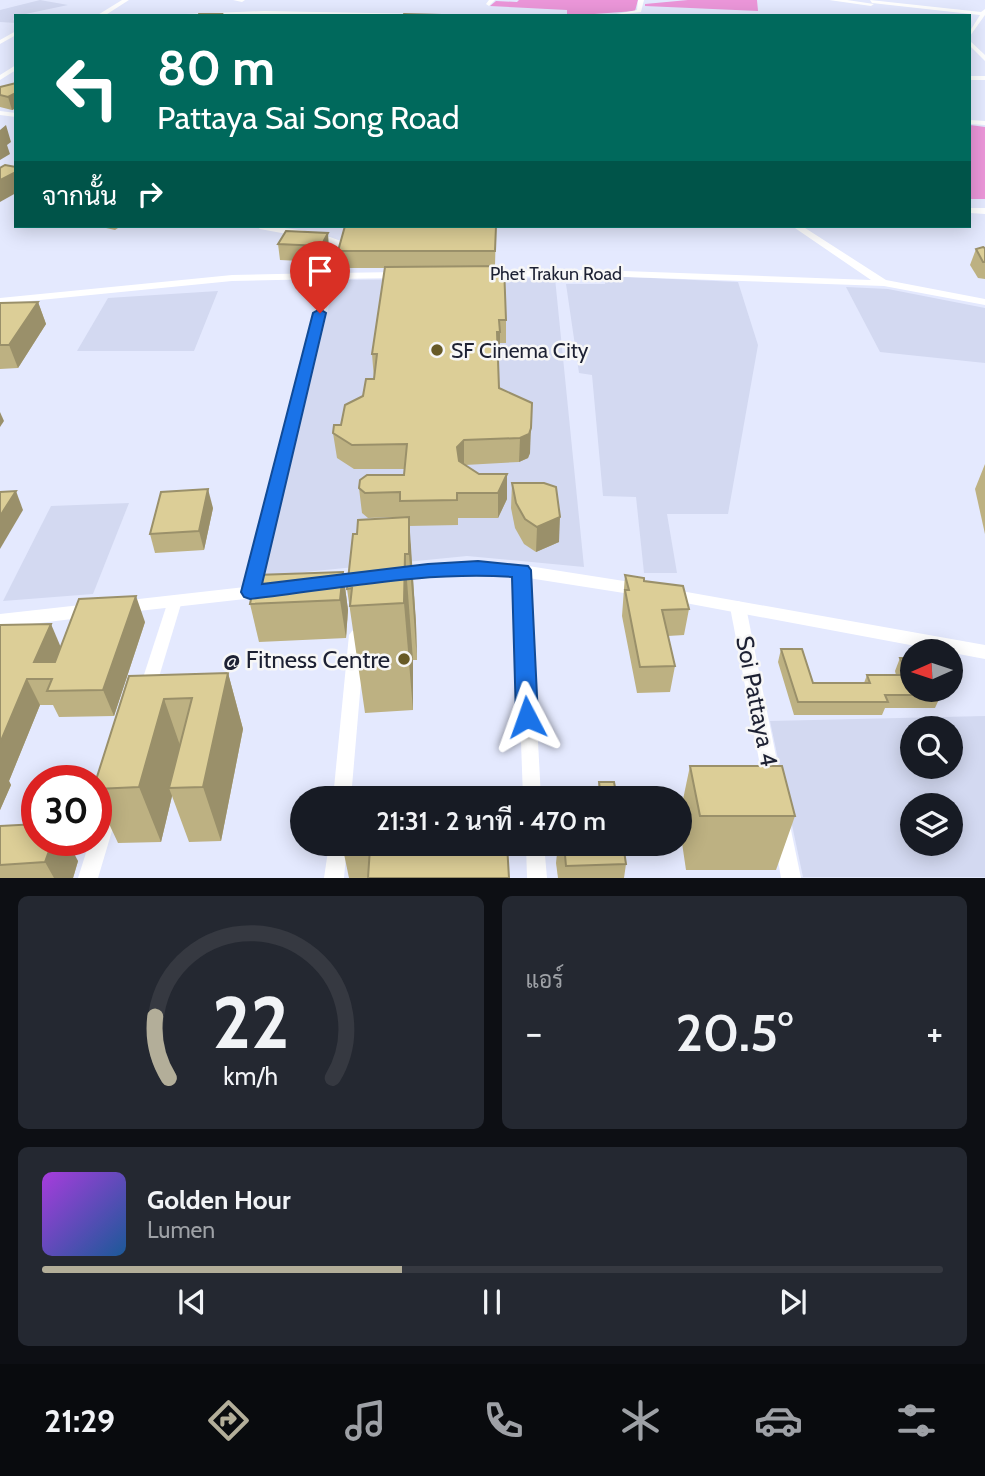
<!DOCTYPE html>
<html lang="th">
<head>
<meta charset="utf-8">
<style>
	body { margin:0; font-family:Cabin,Sarabun,sans-serif; background:#242831; color:#f1f3f6; height:100vh; display:flex; flex-direction:column; font-size:26px; white-space:nowrap }
	* { box-sizing:border-box; margin:0 }
	p { font-size:23px; color:#9ea1a6 }
	.icon { flex:none; width:38px; height:38px; fill:none; stroke:currentColor; stroke-width:2; stroke-linecap:round; stroke-linejoin:round }
	.map { position:relative; height:878px; overflow:hidden }
	.drawer { display:flex; flex-direction:column; gap:18px; padding:18px; background:#0d0f14; flex:1 }
	.drawer>* { flex:none }
	.guide { position:absolute; left:14px; top:14px; width:957px; height:214px; border-radius:0px; box-shadow:0 4px 18px #0003; background:#00695c; color:#fff; overflow:hidden }
	.needle { width:46px; rotate:267deg }
	.tools { position:absolute; left:900px; top:639px; display:grid; gap:14px }
	.tools a { display:grid; place-items:center; width:63px; height:63px; border-radius:50%; background:#171b24; box-shadow:0 4px 18px #0003; font-size:35px }
	.speed { position:absolute; left:21px; top:765px; display:flex; gap:14px; font-size:35px; font-weight:700; text-align:center }
	.speed>* { display:grid; place-content:center; width:91px; height:91px; border-radius:50%; background:#171b24; box-shadow:0 4px 18px #0003; line-height:1 }
	.speed .limit { border:10px solid #d22; background:#fff; color:#111 }
	.pin { position:absolute; display:grid; place-items:center; width:60px; height:60px; color:#fff; margin:-72px -30px; border-radius:50% 50% 50% 0; rotate:-45deg; box-shadow:0 0 7px #0007 }
	.pin .icon { rotate:45deg }
	.me { position:absolute; width:77px; margin:-38px; rotate:356deg; stroke-linejoin:round; filter:drop-shadow(0 0 5px #0008) }
	.turn { display:flex; align-items:center; gap:24px; height:147px; padding:0 28px; font-size:32px }
	.turn .icon { width:91px; height:91px; stroke-width:2.5 }
	.turn b { display:block; font-size:49px; line-height:60px }
	.then { display:flex; align-items:center; height:66px; padding:0 28px; background:#0003; gap:14px; font-size:26px }
	.big { font-size:52px; font-weight:600; line-height:1.1 }
	.drawer .tile { flex:1; display:flex; flex-direction:column; justify-content:center; gap:10px; min-width:0; padding:0 24px; border-radius:10px; background:#242831 }
	.drawer .dial { align-items:center; gap:0 }
	.dial svg { height:182px; overflow:visible; fill:none; stroke:#363941; stroke-width:7; stroke-linecap:round; text-anchor:middle }
	.dial text { fill:#f1f3f6; stroke:none }
	.song { display:flex; align-items:center; gap:21px }
	.cover { width:84px; height:84px; border-radius:10px; background:linear-gradient(135deg,hsl(280 70% 55%),hsl(210 70% 35%)) }
	.played { height:7px; border-radius:4px; background:linear-gradient(90deg,#b3ae99 40%,#363941 40%) }
	.keys { display:flex; justify-content:space-around; direction:ltr }
	.heat { display:flex; justify-content:space-between; align-items:center; font-size:38px; direction:ltr }
	.drawer .tiles { flex:1; display:grid; gap:18px; grid-template-columns:1fr 1fr }
	.tile:last-child { grid-column:span 2 }
	.trip { position:absolute; left:290px; top:786px; width:402px; height:70px; border-radius:35px; background:#171b24; box-shadow:0 4px 18px #0003; font-weight:600; line-height:70px; text-align:center }
	.dock { display:flex; height:112px; justify-content:space-around; align-items:center; background:#090b0e; color:#9ea1a6 }
	.dock .icon { width:49px; height:49px }
	.dock .current { color:#b3ae99 }
	.dock b { font-size:32px; color:#f1f3f6 }
	.map>svg:first-child { display:block }
	.built { fill:#d3d9f1; fill-rule:evenodd }
	.green { fill:#eb96d9 }
	.lines { fill:none; stroke-linecap:round; stroke-linejoin:round }
	.minor { fill:#fff; fill-rule:evenodd }
	.major { fill:#fff; fill-rule:evenodd }
	.wall { fill:#bdb182 }
	.shaded-wall { fill:#9a906a }
	.building { fill:#dcce97; stroke:#9a906a; stroke-width:2 }
	.route { fill:#1a73e8; stroke:#114b97; stroke-width:2 }
	.poi-dot { fill:#675a27; stroke:#f7f7f7; stroke-width:2.5 }
	.labels { text-anchor:middle; dominant-baseline:central; stroke-width:5; stroke-linejoin:round; paint-order:stroke }
	.far-street-label { font-size:18px; fill:#1d2133; stroke:#f7f7f7 }
	.poi-label { font-size:21px; fill:#1d2133; stroke:#f7f7f7; text-anchor:start }
	.near-poi-label { font-size:24px; fill:#1d2133; stroke:#f7f7f7; text-anchor:end }
	.near-street-label { font-size:24px; fill:#1d2133; stroke:#f7f7f7 }
</style>
</head>
<body>
<div class="map">
<svg width="985" height="878" viewBox="0 0 985 878">
	<rect width="100%" height="100%" fill="#e4e9fe"/>
	<g class="built">
		<polygon points="40,0 68,5 16,16 13,19 16,23 0,22 0,10"/>
		<polygon points="606,276 738,282 758,345 728,514 667,514 677,573 644,573 636,497 603,496 592,375 579,373 566,284 605,284"/>
		<polygon points="555,278 584,567 467,556 264,576 335,280"/>
		<polygon points="846,287 888,289 985,308 985,363 880,352"/>
		<polygon points="218,291 194,351 77,351 108,298"/>
		<polygon points="129,503 93,594 3,601 51,506"/>
		<path d="M985,716V877H803L770,721ZM912,728H950V766H912ZM912,805H950V844H912Z"/>
	</g>
	<g class="green">
		<polygon points="519,0 638,0 635,11 567,16 567,10 490,6 496,1 517,2"/>
		<polygon points="688,0 757,0 758,11 645,6 645,4"/>
		<polygon points="970,125 985,127 985,199 970,199"/>
	</g>
	<g class="lines">
		<g class="minor">
			<polygon points="233,0 245,0 242,2"/>
			<polygon points="489,0 495,0 489,6 486,4"/>
			<polygon points="638,0 644,0 641,12 606,16 637,10"/>
			<polygon points="829,0 847,0 874,4 871,6"/>
			<polygon points="870,0 981,12 985,9 985,15 970,36 970,31 980,15 872,3"/>
			<polygon points="264,11 425,14 427,16 160,15"/>
			<polygon points="16,31 16,35 0,44 0,40"/>
			<polygon points="970,41 985,55 985,61 970,46"/>
			<rect x="970" y="76" width="15" height="4"/>
			<polygon points="0,111 16,113 16,117 0,115"/>
			<polygon points="970,208 985,208 985,214 970,213"/>
			<path d="M256,226C276,226 330,232 345,244L335,273L398,272L403,275L398,278L333,279L257,592L255,596L250,597L245,596L243,592L323,279L232,281L0,304V298L232,275L325,273L335,245L330,242L260,229Z"/>
			<polygon points="792,226 802,226 886,280 985,299 985,305 884,286 596,276 489,277 484,274 489,271 596,270 871,280"/>
			<polygon points="522,566 527,567 529,571 541,798 523,798 515,571 517,567"/>
			<polygon points="175,595 180,597 182,601 155,690 153,695 147,697 141,695 139,690 168,601 170,597"/>
			<polygon points="738,601 743,603 746,607 781,781 778,787 772,789 766,787 763,781 730,607 733,603"/>
			<polygon points="357,629 362,631 365,635 351,798 333,798 349,635 352,631"/>
			<path d="M111,796L117,798L120,804L98,878H78L90,840H96C96,825 98,812 105,798Z"/>
			<polygon points="782,821 789,824 791,830 801,878 781,878 773,830 775,824"/>
			<polygon points="329,844 347,844 344,878 324,878"/>
			<polygon points="526,844 544,844 547,878 527,878"/>
		</g>
		<g class="major">
			<polygon points="122,0 129,0 104,16 96,16"/>
			<polygon points="16,65 16,70 0,80 0,75"/>
			<polygon points="970,120 985,121 985,125 970,124"/>
			<polygon points="478,562 522,565 643,584 649,586 651,590 649,594 643,596 522,577 478,574 396,581 390,579 388,575 390,571 396,569"/>
			<polygon points="271,584 277,586 279,590 277,594 271,596 121,613 115,612 112,607 115,602 121,601"/>
			<polygon points="670,589 985,645 985,659 664,599 662,595 664,591"/>
			<polygon points="90,604 96,606 99,611 96,616 0,628 0,614"/>
		</g>
	</g>
	<g class="wall">
		<polygon points="16,83 16,108 12,110 0,107 0,87"/>
		<polygon points="97,226 121,226 115,230"/>
		<polygon points="496,226 495,266 506,320 506,343 500,343 500,355 498,355 499,388 530,453 528,458 519,462 465,465 507,499 498,518 458,518 458,525 409,526 416,623 417,660 413,660 413,710 365,713 347,589 357,534 401,517 368,518 362,513 359,488 404,475 405,469 354,469 337,458 333,433 341,425 374,379 372,354 385,268 340,268 338,251"/>
		<polygon points="286,231 329,249 323,262 280,260 278,244"/>
		<polygon points="985,248 985,279 978,278 970,265 976,249"/>
		<polygon points="38,302 46,324 18,368 0,369 0,303"/>
		<polygon points="985,464 985,534 975,489"/>
		<polygon points="512,483 559,542 536,552 524,544 515,528 511,508"/>
		<polygon points="213,508 204,550 155,553 150,534"/>
		<polygon points="343,572 348,610 346,638 259,642 250,604"/>
		<polygon points="625,575 644,581 689,609 684,635 668,636 675,666 670,692 637,693 622,616"/>
		<polygon points="145,622 114,716 59,717 53,705 40,705 9,781 11,785 0,810 0,625 61,647"/>
		<polygon points="781,649 813,683 864,683 867,675 896,675 895,671 900,658 941,695 935,708 885,708 882,715 794,715 778,662"/>
		<polygon points="228,673 243,729 221,841 189,842 172,796 161,842 118,843 96,796 96,780 129,676"/>
		<polygon points="690,766 795,816 776,870 686,870 681,836 681,809"/>
		<polygon points="599,782 617,798 597,798"/>
		<polygon points="0,826 78,861 73,878 0,878"/>
		<polygon points="507,844 509,878 349,878 343,849"/>
		<polygon points="558,844 623,844 626,864 624,878 558,878 556,863"/>
	</g>
	<g class="shaded-wall">
		<polygon points="16,93 16,108 12,110 8,97"/>
		<polygon points="6,125 11,142 7,145 10,154 0,160 0,130"/>
		<polygon points="16,172 16,193 0,202 0,180"/>
		<polygon points="328,233 329,249 323,262 321,246"/>
		<polygon points="38,302 46,324 18,368 9,345"/>
		<rect x="497" y="332" width="3" height="23"/>
		<polygon points="0,412 4,421 0,427"/>
		<polygon points="531,428 530,453 528,458 519,462 520,438"/>
		<polygon points="464,440 464,465 458,471 457,447"/>
		<polygon points="507,474 507,499 498,518 498,493"/>
		<polygon points="208,489 213,508 204,550 199,531"/>
		<polygon points="16,491 23,510 0,549 0,516"/>
		<polygon points="409,517 416,623 417,660 409,554"/>
		<polygon points="560,517 559,542 536,552 537,527"/>
		<polygon points="405,554 413,660 413,710 404,603"/>
		<polygon points="343,572 348,610 346,638 340,600"/>
		<polygon points="136,596 145,622 114,716 103,690"/>
		<polygon points="51,624 62,650 50,679 34,662"/>
		<polygon points="228,673 243,729 221,841 203,787"/>
		<polygon points="27,679 40,705 9,781 11,785 0,810 0,743"/>
		<polygon points="164,699 183,754 169,788 172,796 161,842 139,787"/>
		<polygon points="53,840 67,840 78,861 73,878 54,878 45,862"/>
	</g>
	<g class="building">
		<polygon points="199,14 222,14 221,16 198,16"/>
		<polygon points="404,14 441,15 441,16 403,16"/>
		<polygon points="16,83 16,93 8,97 0,95 0,87"/>
		<polygon points="5,165 16,167 16,172 0,180 0,168"/>
		<polygon points="345,226 496,226 495,251 338,251"/>
		<polygon points="286,231 328,233 321,246 278,244"/>
		<polygon points="983,247 985,248 985,262 983,262 976,249"/>
		<polygon points="504,266 506,320 499,320 500,332 497,332 499,388 532,403 531,428 529,434 520,438 464,440 457,447 459,461 479,474 507,474 498,493 457,493 457,500 400,501 400,492 365,493 359,488 360,480 367,475 404,475 407,444 352,445 333,433 334,425 341,425 345,405 363,396 366,379 374,379 377,354 372,354 385,267"/>
		<polygon points="38,302 9,345 0,345 0,303"/>
		<polygon points="512,483 544,483 556,487 560,517 537,527 525,519 516,503"/>
		<polygon points="208,489 199,531 150,534 161,492"/>
		<polygon points="16,491 0,516 0,492"/>
		<polygon points="409,517 409,554 405,554 404,603 350,606 352,588 347,589 353,534 357,534 358,520"/>
		<polygon points="343,572 340,600 250,604 256,575"/>
		<polygon points="625,575 644,578 644,581 683,586 689,609 662,610 675,666 640,667 625,590 629,590"/>
		<polygon points="136,596 103,690 47,691 52,679 27,679 0,743 0,625 51,624 34,662 55,662 79,599"/>
		<polygon points="781,649 802,649 813,683 870,683 867,675 907,675 900,658 912,658 912,690 939,690 941,695 885,695 888,702 798,702"/>
		<polygon points="228,673 203,787 169,788 192,698 164,699 139,787 96,789 96,780 129,676"/>
		<polygon points="690,766 782,766 795,816 700,816"/>
		<polygon points="599,782 614,782 617,798 601,798"/>
		<polygon points="432,787 432,798 348,798 349,789"/>
		<polygon points="37,824 37,840 53,840 45,862 0,865 0,826"/>
		<polygon points="344,844 507,844 509,878 368,878 370,848 343,849"/>
		<polygon points="564,844 623,844 626,864 566,866"/>
	</g>
	<path class="route" d="M320,309L326,313L262,584L428,564L478,561L528,566L531,570L538,717L535,724L527,726L520,724L516,717L512,577C425,571 337,589 250,599L244,597L241,592L313,313Z"/>
	<g class="poi-dot">
		<circle cx="437" cy="350" r="7"/>
		<circle cx="404" cy="659" r="7"/>
	</g>
	<g class="labels">
		<g class="far-street-label">
			<text x="556" y="274">Phet Trakun Road</text>
		</g>
		<g class="poi-label">
			<text x="451" y="350">SF Cinema City</text>
		</g>
		<g class="near-poi-label">
			<text x="390" y="659">@ Fitness Centre</text>
		</g>
		<g class="near-street-label">
			<text transform="translate(757 701) rotate(79)">Soi Pattaya 4</text>
		</g>
	</g>
</svg>
<div class="tools">
<a><svg class="needle" viewBox="-14 -14 28 28"><path d="M0-13l5 13h-10z" fill="#e53935"/><path d="M0 13l5-13h-10z" fill="#9ea1a6"/></svg></a>
<a><svg class="icon" aria-label="search" viewBox="0 0 24 24"><circle cx="10" cy="10" r="6"/><path d="M15 15l6 6"/></svg></a>
<a><svg class="icon" aria-label="layers" viewBox="0 0 24 24"><path d="M12 4l9 5-9 5-9-5zM3 14l9 5 9-5"/></svg></a>
</div>
<div class="speed"><div class="limit">30</div></div>
<div class="pin" style="left:320px;top:313px;background:#d93025"><svg class="icon" aria-label="arrive" viewBox="0 0 24 24"><path d="M6 21V4h12l-3 4 3 4H6"/></svg></div>
<svg class="me" style="left:527px;top:717px" viewBox="-20 -20 40 40"><path d="M0-17L14 15 0 8-14 15z" fill="#1a73e8" stroke="#fff" stroke-width="4"/></svg>
<div class="trip">21:31 · 2 นาที · 470 m</div>
<div class="guide">
<div class="turn"><svg class="icon" aria-label="left" viewBox="0 0 24 24"><path d="M17 20v-9H6M10 6l-5 5 5 5"/></svg><div><b>80 m</b>Pattaya Sai Song Road</div></div>
<div class="then">จากนั้น<svg class="icon" aria-label="right" viewBox="0 0 24 24"><path d="M7 20v-9h11M14 6l5 5-5 5"/></svg></div>
</div>
</div>
<section class="drawer">
<div class="tiles">
<div class="tile dial"><svg viewBox="0 0 100 80">
<path d="M14 69A42 42 0 1 1 86 69"/>
<path d="M14 69A42 42 0 0 1 8 42" stroke="#b3ae99"/>
<text x="50" y="56" font-size="32" font-weight="700">22</text>
<text x="50" y="72" font-size="11">km/h</text>
</svg></div>
<div class="tile"><p>แอร์</p>
<div class="heat"><a>−</a><b class="big">20.5°</b><a>+</a></div>
</div>
<div class="tile">
<div class="song"><i class="cover"></i><div><b>Golden Hour</b><p>Lumen</p></div></div>
<div class="played"></div>
<div class="keys"><svg class="icon" aria-label="previous" viewBox="0 0 24 24"><path d="M18 5L8 12l10 7zM5 5v14"/></svg><svg class="icon" aria-label="pause" viewBox="0 0 24 24"><path d="M8 5v14M16 5v14"/></svg><svg class="icon" aria-label="next" viewBox="0 0 24 24"><path d="M6 5l10 7-10 7zM19 5v14"/></svg></div>
</div>
</div>
</section>
<nav class="dock">
<b>21:29</b>
<svg class="icon current" aria-label="directions" viewBox="0 0 24 24"><path d="M12 3l9 9-9 9-9-9zM9 14v-3h6M13 9l2 2-2 2"/></svg>
<svg class="icon" aria-label="music" viewBox="0 0 24 24"><path d="M9 18V5l10-2v13"/><circle cx="6" cy="18" r="3"/><circle cx="16" cy="16" r="3"/></svg>
<svg class="icon" aria-label="phone" viewBox="0 0 24 24"><path d="M5 4h4l2 5-3 2q2 4 5 5l2-3 5 2v4C11 20 4 13 5 4z"/></svg>
<svg class="icon" aria-label="climate" viewBox="0 0 24 24"><path d="M12 3v18M4 7l16 10M4 17L20 7"/></svg>
<svg class="icon" aria-label="car" viewBox="0 0 24 24"><path d="M5 17H2v-5l4-1 3-4h7l3 4 3 1v5h-3M9 17h6M6 11h13"/><circle cx="7" cy="17" r="2"/><circle cx="17" cy="17" r="2"/></svg>
<svg class="icon" aria-label="filters" viewBox="0 0 24 24"><path d="M4 7h16M4 17h16"/><circle cx="9" cy="7" r="2"/><circle cx="15" cy="17" r="2"/></svg>
</nav>
</body>
</html>
